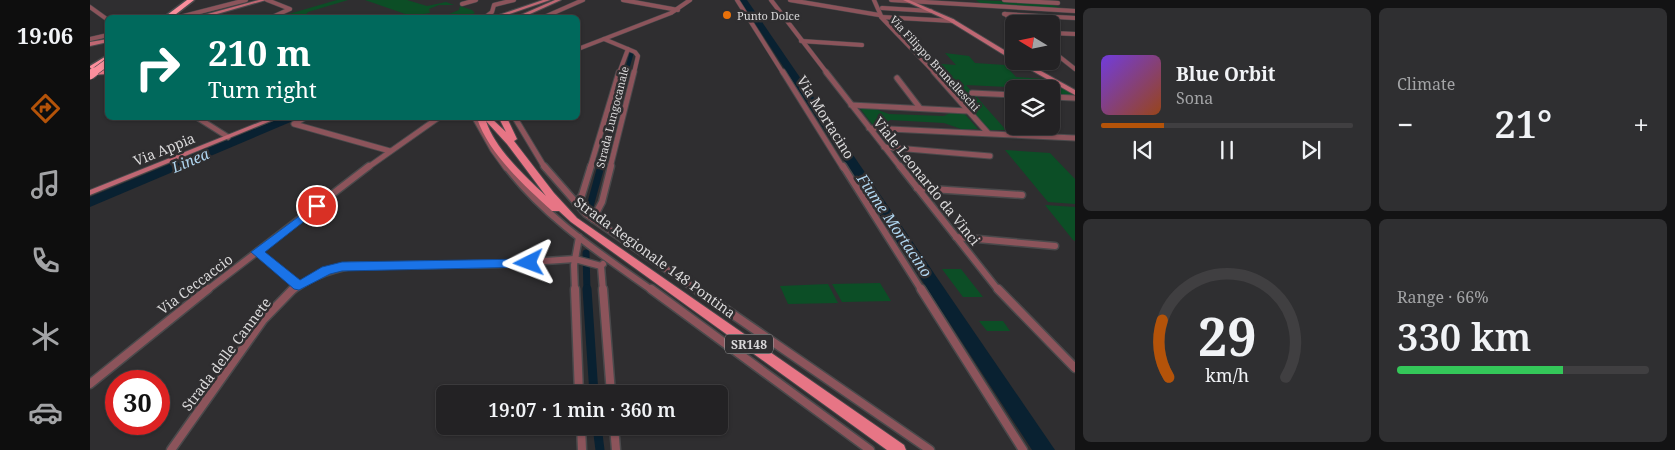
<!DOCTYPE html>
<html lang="en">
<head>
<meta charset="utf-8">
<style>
	body { margin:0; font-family:"Noto Serif",serif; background:#2f2f31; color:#f1f3f6; height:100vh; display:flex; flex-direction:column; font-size:19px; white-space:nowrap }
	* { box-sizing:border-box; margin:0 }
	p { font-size:16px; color:#a3a4a6 }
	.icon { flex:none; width:28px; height:28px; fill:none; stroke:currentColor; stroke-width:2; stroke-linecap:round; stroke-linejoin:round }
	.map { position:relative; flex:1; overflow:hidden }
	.sheet { display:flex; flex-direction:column; gap:8px; padding:8px; background:#131314; width:600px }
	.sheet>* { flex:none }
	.top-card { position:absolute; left:15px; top:15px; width:475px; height:105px; border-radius:8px; box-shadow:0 1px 4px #0004,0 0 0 1px #403f41; background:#00695c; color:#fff; overflow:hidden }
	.needle { width:32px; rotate:280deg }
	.tools { position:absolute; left:915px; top:15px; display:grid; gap:10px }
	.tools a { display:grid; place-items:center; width:55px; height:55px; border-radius:8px; background:#232224; box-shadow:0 1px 4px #0004,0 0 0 1px #403f41; font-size:25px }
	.speed { position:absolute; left:15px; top:370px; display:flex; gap:10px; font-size:25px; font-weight:700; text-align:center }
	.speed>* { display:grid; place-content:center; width:65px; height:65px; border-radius:50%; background:#232224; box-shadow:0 1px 4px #0004,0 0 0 1px #403f41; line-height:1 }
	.speed .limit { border:8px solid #d22; background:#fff; color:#111 }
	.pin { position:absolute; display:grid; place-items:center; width:42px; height:42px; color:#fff; margin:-21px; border:2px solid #fff; border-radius:50%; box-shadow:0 1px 5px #0007 }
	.me { position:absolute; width:55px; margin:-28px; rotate:267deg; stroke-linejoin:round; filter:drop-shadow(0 0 4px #0008) }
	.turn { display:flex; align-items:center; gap:18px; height:105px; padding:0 20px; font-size:22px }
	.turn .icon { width:65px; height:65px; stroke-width:2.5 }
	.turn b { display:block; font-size:35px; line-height:42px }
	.big { font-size:38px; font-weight:600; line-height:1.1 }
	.sheet .card { flex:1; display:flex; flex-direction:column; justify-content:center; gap:8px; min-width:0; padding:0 18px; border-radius:8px; background:#2f2f31 }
	.sheet .dial { align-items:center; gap:0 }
	.dial svg { height:130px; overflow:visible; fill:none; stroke:#403f41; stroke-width:7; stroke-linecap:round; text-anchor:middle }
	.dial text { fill:#f1f3f6; stroke:none }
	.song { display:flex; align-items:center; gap:15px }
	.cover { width:60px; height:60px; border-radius:8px; background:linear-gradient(135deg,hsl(260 70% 55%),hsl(20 70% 35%)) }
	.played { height:5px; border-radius:2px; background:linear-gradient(90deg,#b45309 25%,#403f41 25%) }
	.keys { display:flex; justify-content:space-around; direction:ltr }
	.heat { display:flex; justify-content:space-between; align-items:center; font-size:28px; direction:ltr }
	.charge { height:8px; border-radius:4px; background:linear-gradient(90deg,#34c759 66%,#403f41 0) }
	.sheet .tiles { flex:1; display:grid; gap:8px; grid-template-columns:repeat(2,1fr) }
	.trip { position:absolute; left:346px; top:385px; width:292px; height:50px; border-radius:8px; background:#232224; box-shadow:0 1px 4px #0004,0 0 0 1px #403f41; font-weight:600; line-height:50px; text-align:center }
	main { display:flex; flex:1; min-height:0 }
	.tabs { display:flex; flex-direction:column; width:90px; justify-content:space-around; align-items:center; background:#0e0e0e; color:#a3a4a6 }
	.tabs .icon { width:35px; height:35px }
	.tabs .active { color:#b45309 }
	.tabs b { font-size:22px; color:#f1f3f6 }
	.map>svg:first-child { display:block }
	.green { fill:#0c4e26 }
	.water { fill:#092131 }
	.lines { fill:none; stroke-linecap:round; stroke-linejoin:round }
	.canal-far3 { stroke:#092131; stroke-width:4 }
	.canal-far2 { stroke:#092131; stroke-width:5 }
	.canal-far1 { stroke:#092131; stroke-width:7 }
	.canal { stroke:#092131; stroke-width:9 }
	.street-far3-casing { stroke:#4a494b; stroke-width:5 }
	.street-far2-casing { stroke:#4a494b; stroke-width:7 }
	.street-far1-casing { stroke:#4a494b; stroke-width:9 }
	.street-casing { stroke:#4a494b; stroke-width:11 }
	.secondary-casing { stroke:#4a494b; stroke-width:2 }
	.primary-casing { stroke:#4a494b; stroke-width:2 }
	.highway-casing { stroke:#4a494b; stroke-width:3 }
	.street-far3 { stroke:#8c545b; stroke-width:4 }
	.street-far2 { stroke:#8c545b; stroke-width:5 }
	.street-far1 { stroke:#8c545b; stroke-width:6 }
	.street { stroke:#8c545b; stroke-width:8 }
	.secondary { fill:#bf6773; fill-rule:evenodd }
	.primary { fill:#e77585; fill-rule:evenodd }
	.highway { fill:#fb8e9c; fill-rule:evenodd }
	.highway-bridge-far1-casing { stroke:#4a494b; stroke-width:8; stroke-linecap:butt }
	.highway-bridge-casing { stroke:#4a494b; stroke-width:11; stroke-linecap:butt }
	.highway-bridge-far1 { stroke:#fb8e9c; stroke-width:7 }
	.highway-bridge { stroke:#fb8e9c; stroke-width:9 }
	.route { fill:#1a73e8; stroke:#114b97 }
	.food-dot { fill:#e8710a; stroke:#2f2e30; stroke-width:2 }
	.labels { text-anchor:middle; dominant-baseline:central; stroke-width:5; stroke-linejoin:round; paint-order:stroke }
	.far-poi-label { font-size:11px; fill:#dad9da; stroke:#2f2e30; text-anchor:start }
	.far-street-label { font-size:11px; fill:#dad9da; stroke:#2f2e30 }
	.shield { fill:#2f2e30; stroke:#a7a6a7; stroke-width:1 }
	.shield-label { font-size:12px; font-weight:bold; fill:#dad9da }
	.street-label { font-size:14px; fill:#dad9da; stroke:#2f2e30 }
	.water-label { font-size:15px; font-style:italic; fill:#b0d6f0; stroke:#2f2e30 }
</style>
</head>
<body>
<main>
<nav class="tabs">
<b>19:06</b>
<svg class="icon active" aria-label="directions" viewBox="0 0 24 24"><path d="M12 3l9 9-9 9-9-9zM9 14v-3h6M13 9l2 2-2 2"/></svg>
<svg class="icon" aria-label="music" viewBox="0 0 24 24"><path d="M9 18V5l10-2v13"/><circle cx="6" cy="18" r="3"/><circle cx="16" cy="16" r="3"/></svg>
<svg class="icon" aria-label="phone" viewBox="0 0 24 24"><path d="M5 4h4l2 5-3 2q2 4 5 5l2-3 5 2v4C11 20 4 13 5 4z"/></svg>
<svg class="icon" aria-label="climate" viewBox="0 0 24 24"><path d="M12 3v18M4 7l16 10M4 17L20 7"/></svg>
<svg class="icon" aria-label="car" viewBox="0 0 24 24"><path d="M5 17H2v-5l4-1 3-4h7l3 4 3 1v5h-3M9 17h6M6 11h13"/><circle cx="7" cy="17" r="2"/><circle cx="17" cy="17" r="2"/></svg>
</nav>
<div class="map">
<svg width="985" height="450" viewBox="0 0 985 450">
	<rect width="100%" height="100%" fill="#2f2e30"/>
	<g class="green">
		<polygon points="247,0 258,0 218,12 214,17 185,18"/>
		<polygon points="275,0 317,0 337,6 356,2 364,5 349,5 339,9 340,13 321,16"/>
		<polygon points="886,0 955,3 972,8 891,4"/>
		<polygon points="370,6 382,10 385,13 377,17 328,17 343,14 359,14 369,10"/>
		<polygon points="855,53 879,56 885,63 915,65 926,77 956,79 985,95 985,98 971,97 961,89 876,85 916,130 899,130 839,63 866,65"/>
		<polygon points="769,107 780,107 799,114 854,116 862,112 873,112 888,129 871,129 854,123 800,120 793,125 782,124"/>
		<polygon points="915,150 960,153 985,179 985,204 958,202"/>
		<polygon points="955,205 985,207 985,241 983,240"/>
		<polygon points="852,269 871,269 893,297 873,297"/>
		<polygon points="790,283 801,301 752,302 742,284"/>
		<polygon points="738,284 748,303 698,304 690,286"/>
		<polygon points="889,321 913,321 920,331 897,331"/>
	</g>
	<g class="water">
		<polygon points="650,0 657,0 965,450 942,450"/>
		<polygon points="191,118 210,118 0,207 0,197"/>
	</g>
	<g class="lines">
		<polyline class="canal-far3" points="536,73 542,52"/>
		<polyline class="canal-far2" points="511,168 537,72"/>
		<g class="canal-far1">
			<polyline points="499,210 511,166"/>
			<polyline points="496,253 497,291"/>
		</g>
		<g class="canal">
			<polyline points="497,289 504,394"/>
			<polyline points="507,426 510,450"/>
		</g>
		<g class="street-far3-casing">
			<g id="street-far3">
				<polyline points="177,0 200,9 180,18"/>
				<polyline points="533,0 588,10"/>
				<polyline points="647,0 693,73"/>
				<polyline points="681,0 737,73"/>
				<polyline points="700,0 789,15"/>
				<polyline points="784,0 792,18 845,73"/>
				<polyline points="801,0 985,11"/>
				<polyline points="914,0 968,3"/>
				<polyline points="372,4 386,0"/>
				<polyline points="0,7 18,20"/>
				<polyline points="792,8 841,11"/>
				<polyline points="914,14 985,18"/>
				<polyline points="915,14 927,24"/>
				<polyline points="791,17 863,21"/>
				<polyline points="86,18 156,0"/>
				<polyline points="394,18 402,12 404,5 424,0"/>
				<polyline points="452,18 493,0"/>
				<polyline points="961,33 985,34"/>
				<polyline points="0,39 18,35"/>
				<polyline points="514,39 545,52 548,56 544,73"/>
				<polyline points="711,41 772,45"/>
				<polyline points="488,49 581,13 600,0"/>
				<polyline points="961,50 985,69"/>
				<polyline points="529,73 538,49"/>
			</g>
		</g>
		<g class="street-far2-casing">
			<g id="street-far2">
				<polyline points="693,72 753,168"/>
				<polyline points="736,72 811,168"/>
				<polyline points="844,72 898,133"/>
				<polyline points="807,78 830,108"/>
				<polyline points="882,93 924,95"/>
				<polyline points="961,97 985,98"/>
				<polyline points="761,105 878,111"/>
				<polyline points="108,118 138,137"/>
				<polyline points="214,118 204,124 300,151"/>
				<polyline points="385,118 403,150 416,168"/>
				<polyline points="425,118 455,168"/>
				<polyline points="779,128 985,138"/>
				<polyline points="794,147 900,156"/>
				<polyline points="277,168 348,118"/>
				<polyline points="500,168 529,72"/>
				<polyline points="520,168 544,72"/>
			</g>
		</g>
		<g class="street-far1-casing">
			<g id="street-far1">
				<path d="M416,166C455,218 511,254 563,291"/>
				<polyline points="454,166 496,214 608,291"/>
				<polyline points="753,166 832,291"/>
				<polyline points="810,166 909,291"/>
				<polyline points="827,188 932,195"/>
				<polyline points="486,204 492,195 501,166"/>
				<polyline points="503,219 512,202 521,166"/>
				<polyline points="866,237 965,246"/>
				<polyline points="167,252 209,286"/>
				<polyline points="116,291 279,166"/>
				<path d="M202,291C220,277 238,270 260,266L410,264L485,259L511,266"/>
				<polyline points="485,291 484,265 489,237"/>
				<polyline points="513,291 511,266 513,264"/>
			</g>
		</g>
		<g class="street-casing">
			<g id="street">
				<polyline points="485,289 489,394"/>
				<polyline points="513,289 521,394"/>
				<polyline points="561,289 780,450"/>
				<polyline points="606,289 840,450"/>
				<polyline points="831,289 933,450"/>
				<polyline points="908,289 985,368"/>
				<polyline points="0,384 118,289"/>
				<polyline points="491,426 492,450"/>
				<polyline points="524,426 526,450"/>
				<polyline points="81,450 173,320 203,289"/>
			</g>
		</g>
		<g class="secondary-casing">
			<g id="secondary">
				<polygon points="169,0 176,0 113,18 103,18"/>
				<polygon points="453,0 460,0 408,18 400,18"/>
				<polygon points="465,0 471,0 431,18 424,18"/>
				<polygon points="813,0 819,0 863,19 924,56 924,61 859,21"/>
				<polygon points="18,39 18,42 0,46 0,42"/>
				<polygon points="925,61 933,61 985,90 985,95"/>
				<polygon points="180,118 188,118 0,195 0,190"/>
			</g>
		</g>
		<g class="primary-casing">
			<g id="primary">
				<polygon points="18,70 18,74 0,75 0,71"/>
				<path d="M387,118H401L416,132L409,118H417L427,139L424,141L464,193L487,218L814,445L816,450H797L481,222L469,211H462C435,186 398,153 387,118ZM396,121L417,144L456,196C435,176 405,149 396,121Z"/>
			</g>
		</g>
		<g class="highway-casing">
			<g id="highway">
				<polygon points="97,0 104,0 81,18 73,18"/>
				<polygon points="18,55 18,61 0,71 0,66"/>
			</g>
		</g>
		<use href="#street-far3" class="street-far3"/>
		<use href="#street-far2" class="street-far2"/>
		<use href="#street-far1" class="street-far1"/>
		<use href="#street" class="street"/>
		<use href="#secondary" class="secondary"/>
		<use href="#primary" class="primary"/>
		<use href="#highway" class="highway"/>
		<g class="highway-bridge-far1-casing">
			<polyline id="highway-bridge-far1" points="3,73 18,62"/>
		</g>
		<g class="highway-bridge-casing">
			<polyline id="highway-bridge" points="0,75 4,72"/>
		</g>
		<use href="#highway-bridge-far1" class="highway-bridge-far1"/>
		<use href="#highway-bridge" class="highway-bridge"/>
	</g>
	<polygon class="route" points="227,203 231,204 231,208 175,252 210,280 232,267 252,262 439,259 445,263 439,267 252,271 240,274 209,290 204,289 161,252"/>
	<circle class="food-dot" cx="637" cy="15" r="5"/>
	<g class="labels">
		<g class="far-poi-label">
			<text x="647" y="15">Punto Dolce</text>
		</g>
		<g class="far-street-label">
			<text transform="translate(845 63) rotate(47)">Via Filippo Brunelleschi</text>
			<text transform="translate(522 117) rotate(-76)">Strada Lungocanale</text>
		</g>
		<rect class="shield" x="635" y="334.5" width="48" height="19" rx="4"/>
		<g class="shield-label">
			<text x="659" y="344">SR148</text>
		</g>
		<g class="street-label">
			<text transform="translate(736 117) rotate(58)">Via Mortacino</text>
			<text transform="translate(74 149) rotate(-22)">Via Appia</text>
			<text transform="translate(837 181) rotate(51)">Viale Leonardo da Vinci</text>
			<text transform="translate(565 257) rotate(36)">Strada Regionale 148 Pontina</text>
			<text transform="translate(105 284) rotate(-37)">Via Ceccaccio</text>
			<text transform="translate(136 354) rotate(-53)">Strada delle Cannete</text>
		</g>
		<g class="water-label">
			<text transform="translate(100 160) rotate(-23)">Linea</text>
			<text transform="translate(805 225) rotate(56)">Fiume Mortacino</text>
		</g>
	</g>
</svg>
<div class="tools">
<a><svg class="needle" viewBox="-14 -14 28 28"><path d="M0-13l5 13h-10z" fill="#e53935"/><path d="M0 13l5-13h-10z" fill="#a3a4a6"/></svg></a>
<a><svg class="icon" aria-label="layers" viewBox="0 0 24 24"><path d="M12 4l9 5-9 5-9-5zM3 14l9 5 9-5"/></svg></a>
</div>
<div class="speed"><div class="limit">30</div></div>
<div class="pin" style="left:227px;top:206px;background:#d93025"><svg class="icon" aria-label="arrive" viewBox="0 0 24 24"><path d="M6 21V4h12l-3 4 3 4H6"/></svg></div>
<svg class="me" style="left:439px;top:263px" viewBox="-20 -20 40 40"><path d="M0-17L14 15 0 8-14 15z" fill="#1a73e8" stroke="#fff" stroke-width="4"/></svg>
<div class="trip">19:07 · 1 min · 360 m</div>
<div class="top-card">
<div class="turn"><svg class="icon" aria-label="right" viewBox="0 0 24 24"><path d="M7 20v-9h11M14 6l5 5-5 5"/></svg><div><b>210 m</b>Turn right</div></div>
</div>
</div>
<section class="sheet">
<div class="tiles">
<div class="card">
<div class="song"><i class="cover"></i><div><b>Blue Orbit</b><p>Sona</p></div></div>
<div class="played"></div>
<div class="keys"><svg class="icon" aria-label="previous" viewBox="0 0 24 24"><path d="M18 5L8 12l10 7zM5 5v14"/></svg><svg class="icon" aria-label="pause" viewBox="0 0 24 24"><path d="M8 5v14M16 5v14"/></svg><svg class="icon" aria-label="next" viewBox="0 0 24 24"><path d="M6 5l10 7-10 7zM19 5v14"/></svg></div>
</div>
<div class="card"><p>Climate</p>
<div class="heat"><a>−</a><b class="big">21°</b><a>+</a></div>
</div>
<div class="card dial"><svg viewBox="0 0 100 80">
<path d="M14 69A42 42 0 1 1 86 69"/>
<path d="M14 69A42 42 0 0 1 10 34" stroke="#b45309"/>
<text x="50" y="56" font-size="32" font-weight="700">29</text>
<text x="50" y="72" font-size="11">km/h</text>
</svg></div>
<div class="card"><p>Range · 66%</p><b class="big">330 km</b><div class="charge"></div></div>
</div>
</section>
</main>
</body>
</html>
